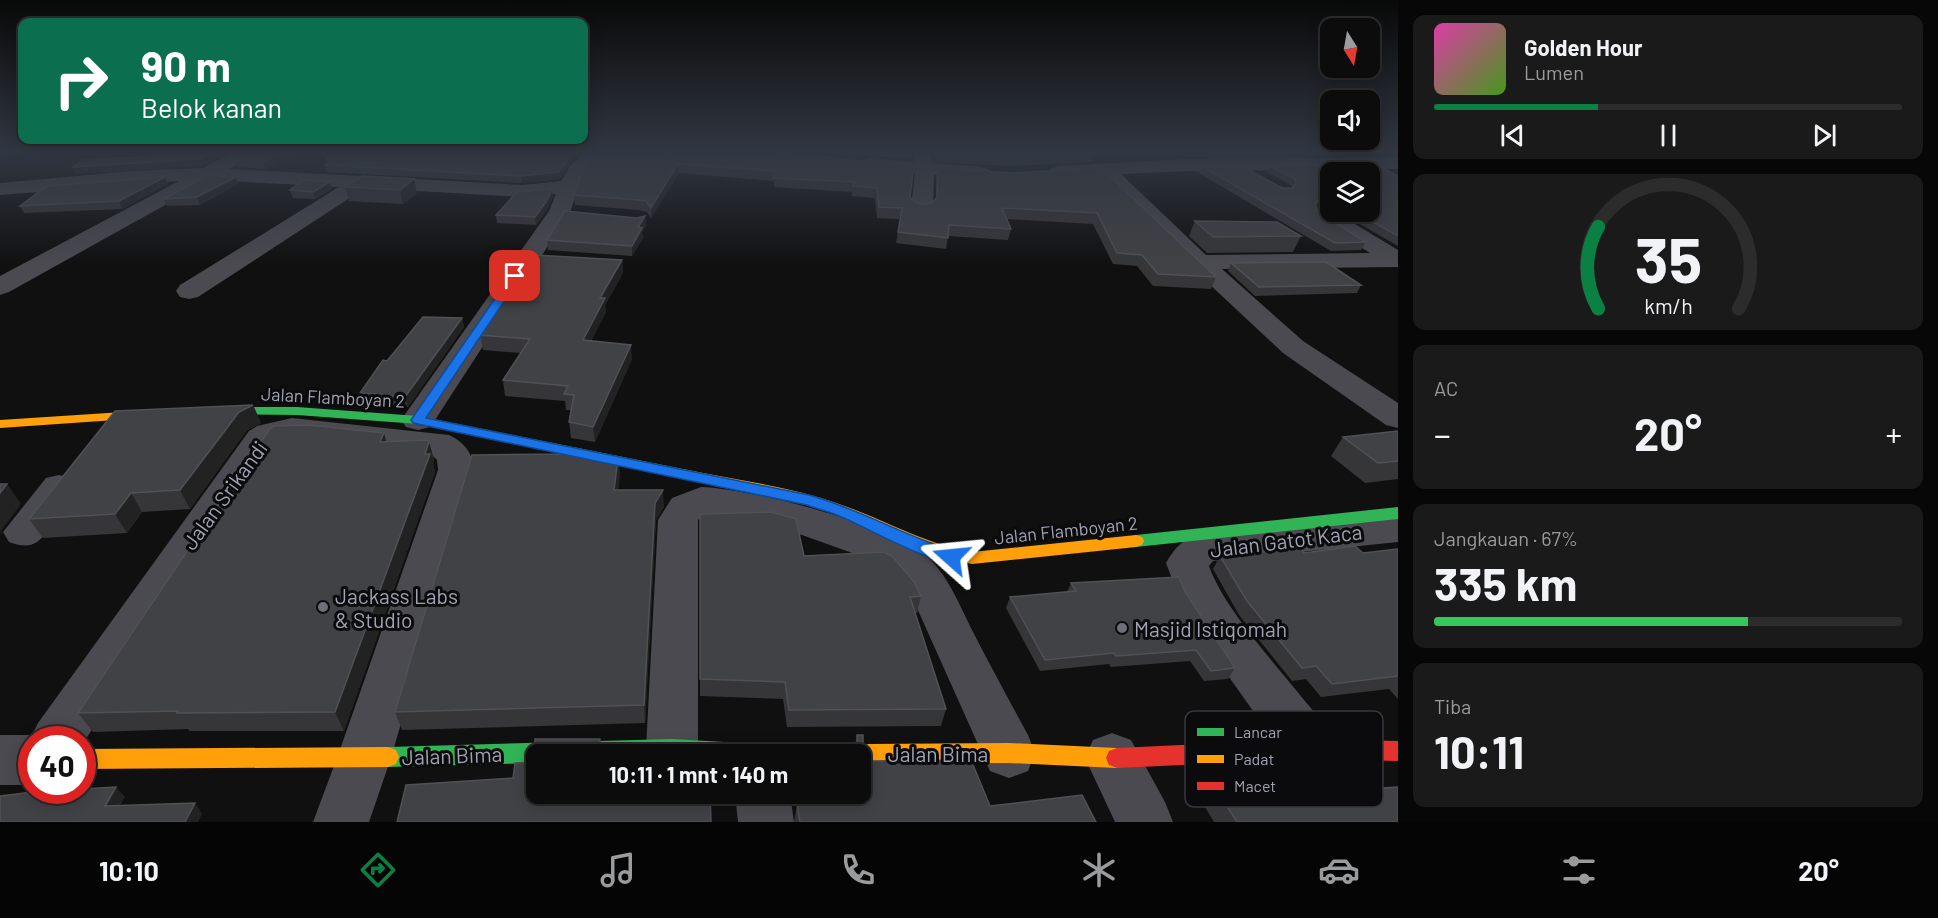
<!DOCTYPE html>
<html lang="id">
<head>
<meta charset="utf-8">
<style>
	body { margin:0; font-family:Barlow,sans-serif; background:#1a1a1a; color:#f1f3f6; height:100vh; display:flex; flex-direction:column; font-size:22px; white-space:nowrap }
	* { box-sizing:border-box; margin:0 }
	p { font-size:20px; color:#9a9b9d }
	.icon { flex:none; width:33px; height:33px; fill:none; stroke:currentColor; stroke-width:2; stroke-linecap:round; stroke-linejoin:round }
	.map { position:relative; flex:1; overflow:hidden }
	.panel { display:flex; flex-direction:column; gap:15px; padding:15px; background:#070707; width:540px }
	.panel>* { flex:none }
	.top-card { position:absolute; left:18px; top:18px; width:570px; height:126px; border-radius:12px; box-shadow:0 3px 15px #0003,0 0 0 2px #2c2c2d; background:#0b6e4f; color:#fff; overflow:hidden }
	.needle { width:39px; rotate:169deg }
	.controls { position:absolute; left:1320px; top:18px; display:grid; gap:12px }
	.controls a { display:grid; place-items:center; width:60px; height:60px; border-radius:12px; background:#0c0c0c; box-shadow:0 3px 15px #0003,0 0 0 2px #2c2c2d; font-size:30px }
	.speed { position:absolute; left:18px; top:726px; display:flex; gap:12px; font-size:30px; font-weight:700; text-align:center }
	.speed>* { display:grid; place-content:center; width:78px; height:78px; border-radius:50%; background:#0c0c0c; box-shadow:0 3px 15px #0003,0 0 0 2px #2c2c2d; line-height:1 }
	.speed .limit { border:9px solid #d22; background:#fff; color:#111 }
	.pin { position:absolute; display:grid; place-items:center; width:51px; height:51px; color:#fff; margin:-26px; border-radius:12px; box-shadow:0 3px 9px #0006 }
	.me { position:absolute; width:66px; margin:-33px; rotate:288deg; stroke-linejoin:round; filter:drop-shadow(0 0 4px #0008) }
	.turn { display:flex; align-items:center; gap:21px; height:126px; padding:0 24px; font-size:27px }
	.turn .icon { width:78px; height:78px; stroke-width:2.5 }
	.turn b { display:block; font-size:42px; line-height:51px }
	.big { font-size:45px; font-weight:700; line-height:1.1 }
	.panel .card { flex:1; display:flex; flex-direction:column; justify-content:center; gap:9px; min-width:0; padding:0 21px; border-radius:12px; background:#1a1a1a }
	.panel .dial { align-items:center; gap:0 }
	.dial svg { height:156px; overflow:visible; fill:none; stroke:#2c2c2d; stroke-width:7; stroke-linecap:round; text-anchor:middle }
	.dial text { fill:#f1f3f6; stroke:none }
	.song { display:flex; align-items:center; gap:18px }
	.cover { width:72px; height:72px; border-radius:9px; background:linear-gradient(135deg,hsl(320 70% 55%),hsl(100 70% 35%)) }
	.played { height:6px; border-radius:3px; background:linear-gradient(90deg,#0b8043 35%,#2c2c2d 35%) }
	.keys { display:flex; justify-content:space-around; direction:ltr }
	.heat { display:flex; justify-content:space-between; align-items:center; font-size:33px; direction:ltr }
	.charge { height:9px; border-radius:4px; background:linear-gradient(90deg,#34c759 67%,#2c2c2d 0) }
	.trip { position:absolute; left:526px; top:744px; width:345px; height:60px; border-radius:12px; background:#0c0c0c; box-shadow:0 3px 15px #0003,0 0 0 2px #2c2c2d; font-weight:700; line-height:60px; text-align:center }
	.menu { display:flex; height:96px; justify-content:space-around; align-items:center; background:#050505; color:#9a9b9d }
	.menu .icon { width:42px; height:42px }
	.menu .active { color:#0b8043 }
	.menu b { font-size:27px; color:#f1f3f6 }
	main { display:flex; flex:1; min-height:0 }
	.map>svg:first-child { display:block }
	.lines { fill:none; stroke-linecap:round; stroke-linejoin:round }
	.street { fill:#4a4a50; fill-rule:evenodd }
	.fast { fill:#30b455; fill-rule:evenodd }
	.slow { fill:#ff9f0a; fill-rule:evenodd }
	.jam { fill:#e5322d; fill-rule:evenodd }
	.wall { fill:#363638 }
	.shaded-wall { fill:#222223 }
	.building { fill:#414245; stroke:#505156; stroke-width:1.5 }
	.route { fill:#1a73e8; stroke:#114b97; stroke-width:1.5 }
	.poi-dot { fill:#6e7079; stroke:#0b0a0c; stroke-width:2 }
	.labels { text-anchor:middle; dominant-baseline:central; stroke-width:6; stroke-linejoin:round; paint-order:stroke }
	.street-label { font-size:18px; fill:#a0a3b2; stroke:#0b0a0c }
	.near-street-label { font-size:21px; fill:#a0a3b2; stroke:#0b0a0c }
	.near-poi-label { font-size:21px; fill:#a0a3b2; stroke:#0b0a0c; text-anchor:start }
	.key { fill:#0b0a0c; stroke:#38383e; stroke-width:1.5 }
	.key-label { font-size:16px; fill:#a0a3b2 }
</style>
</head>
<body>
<main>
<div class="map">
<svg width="1398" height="822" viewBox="0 0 1398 822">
	<rect width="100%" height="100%" fill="#101010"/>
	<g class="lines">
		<g class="street">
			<polygon points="234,151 253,151 245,161 229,169 522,185 561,181 571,165 587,151 608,151 583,175 570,212 435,420 430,427 418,430 406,427 401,420 549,211 556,194 522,197 365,188 198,297 189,299 180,297 176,291 180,285 339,187 210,180 9,292 0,295 0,276 179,181 0,195 0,183 132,171 203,168"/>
			<polygon points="911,151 929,151 933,163 981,167 988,169 991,173 988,177 981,179 934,175 933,207 929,211 922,213 915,211 911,207 915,173 871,170 864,168 862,164 864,160 871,158 914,162"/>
			<polygon points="1398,157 1398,169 1186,171 1121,174 1206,255 1370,253 1316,219 1313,214 1316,209 1324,208 1335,212 1398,250 1398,267 1222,269 1303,341 1398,403 1398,428 1386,425 1283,353 1191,267 1100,175 1052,176 1049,172 1052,168 1059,166 1186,159"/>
			<path d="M292,418L449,435C464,442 473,453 474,470L391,758L369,822H313L337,758L438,470L437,460L430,453L292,438L281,441L274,446L82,745V740H32V785H0V735H32L38,723L249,431L257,426Z"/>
			<path d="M59,475L72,478L78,487C71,498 46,536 37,542C28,548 18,545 9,542L3,532L46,478Z"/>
			<path d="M701,487C748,488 898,526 930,559C949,578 960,606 972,630C990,665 1009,700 1028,735L1035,753L1028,771L1009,778L990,771L912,597L891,572L869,559L788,530L740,518L705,513L698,520V749L696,754H648L646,749L658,520L672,498Z"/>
			<path d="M1398,514V542L1213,561L1209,566C1224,608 1272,660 1300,695C1315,713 1328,728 1337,749L1330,766L1311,774L1292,766L1229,677L1181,602L1166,563C1175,547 1184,538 1201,533Z"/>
			<polygon points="1112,733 1131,740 1165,802 1173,822 1115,822 1085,758 1093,740"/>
			<polygon points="735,794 790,794 794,822 738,822"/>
		</g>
		<g class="fast">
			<polygon points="211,407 297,407 418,416 683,469 688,471 691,474 688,477 683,479 418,424 297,415 206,414 204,411"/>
			<polygon points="1398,507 1398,519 1136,547 1130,545 1128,541 1130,537 1136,535"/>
			<polygon points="672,739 760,744 868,744 876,747 879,754 876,761 861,764 861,754 537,754 537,763 388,767 380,764 377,757 380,750 388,747"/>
		</g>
		<g class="slow">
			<polygon points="154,410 161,414 159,417 0,428 0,420"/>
			<path d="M683,469C735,480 789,486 839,504C884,519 924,544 972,552L1136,535L1142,537L1144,541L1142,545L1136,547L972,564C918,556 877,528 826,511C777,495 727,491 678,477L675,474L678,471Z"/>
			<polygon points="1009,743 1117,748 1125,751 1128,758 1125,765 1117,768 1009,763 868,764 861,761 861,754 857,754 860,747 868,744"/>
			<polygon points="388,747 396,750 399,757 396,764 388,767 82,769 82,749"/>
		</g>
		<polygon class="jam" points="1311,739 1398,741 1398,761 1311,759 1117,768 1109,765 1106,758 1109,751 1117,748"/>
	</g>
	<g class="wall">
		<polygon points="297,151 265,169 238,167 235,160 244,156"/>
		<polygon points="320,151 581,151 575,156 560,179 522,183 327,172 325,165 328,163"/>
		<polygon points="768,151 910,197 915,202 923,205 932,203 936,199 936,177 938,168 1012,173 1101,168 1216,277 1211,289 1153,286 1137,266 1113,264 1093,224 1007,219 1011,229 1008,240 948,236 946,249 896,243 900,219 877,218 875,198 852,196 852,192 774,187 774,181 679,173 651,218 647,212 639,210 575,205 574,195 671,153"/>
		<polygon points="828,151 912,151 911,159"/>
		<polygon points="930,151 1093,151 1094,152 1091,162 1010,166 935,162"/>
		<polygon points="1202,151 1348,151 1346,155 1213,156"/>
		<polygon points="1201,166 1282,188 1292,188 1291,185 1267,172 1270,166 1398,176 1398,246 1339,212 1370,212 1330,172 1330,208 1325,206 1316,207 1319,213 1366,242 1361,250 1331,251 1199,173"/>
		<polygon points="414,179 417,193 403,204 349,201 345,187"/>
		<polygon points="330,182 332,189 315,199 293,198 290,190"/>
		<polygon points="168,184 122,209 24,213 20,206"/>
		<polygon points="238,184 200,205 167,206 164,199"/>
		<polygon points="553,197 547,210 536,225 497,223 496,215"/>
		<polygon points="645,216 646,226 642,232 643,238 632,256 548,250 547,240"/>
		<polygon points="1195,221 1301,236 1293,252 1207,253 1189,236"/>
		<polygon points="622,260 623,273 605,305 606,312 591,341 632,359 595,442 571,438 569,422 572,410 566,410 565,401 505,396 503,380 521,353 483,350 480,335"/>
		<polygon points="1231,263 1361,285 1357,293 1255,296 1228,271"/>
		<polygon points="462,318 464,327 408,407 363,402 360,393 387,361"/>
		<polygon points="253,405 261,423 247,430 190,509 142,512 127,533 43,538 29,519"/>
		<polygon points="1398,431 1398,479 1365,483 1331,456 1343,437"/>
		<polygon points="386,441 429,442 434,460 433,463 435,472 344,731 190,731 188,729 93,732 78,713"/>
		<polygon points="618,459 620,475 618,490 664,507 656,520 645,723 402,730 395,712"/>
		<polygon points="700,514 804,556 921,596 917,613 915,613 946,709 941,726 787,727 783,699 700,696"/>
		<polygon points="1398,549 1398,699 1389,689 1321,697 1306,679 1292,681 1239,615 1213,569 1220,556 1304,553 1363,553"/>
		<polygon points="1071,583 1185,592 1235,668 1228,679 1204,681 1190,661 1111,667 1109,664 1040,671 1006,608 1010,597 1067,592"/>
		<polygon points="857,735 863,758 866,761 990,806 1096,822 794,822 797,804 825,802 823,794 861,794 861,754 853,754"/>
		<polygon points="1214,786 1338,791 1398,822 1214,822 1202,802"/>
	</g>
	<g class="shaded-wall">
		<polygon points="214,151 229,151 202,166 76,174 73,167"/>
		<polygon points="283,151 297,151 265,169 263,162"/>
		<polygon points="574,151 581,151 575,156 560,179 522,183 521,176"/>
		<polygon points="678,164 679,173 651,218 651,208"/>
		<polygon points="165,177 168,184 122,209 119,201"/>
		<polygon points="236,177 238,184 200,205 197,197"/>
		<polygon points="414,179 417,193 403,204 400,190"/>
		<polygon points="330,182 332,189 315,199 313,192"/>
		<polygon points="552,189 553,197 547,210 536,225 535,217"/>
		<polygon points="1328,198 1325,206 1316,207 1315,205 1319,199"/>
		<polygon points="645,216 646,226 642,232 643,238 632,256 632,246 638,227"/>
		<polygon points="622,260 623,273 605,305 606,312 584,355 583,340 600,298"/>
		<polygon points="462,318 464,327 408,407 405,397"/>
		<polygon points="631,345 632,359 595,442 593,427"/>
		<polygon points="253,405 261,423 247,430 190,509 180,490 239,412"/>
		<polygon points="384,433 389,451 380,442"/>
		<polygon points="429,442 434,460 433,463 435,472 344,731 335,712"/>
		<polygon points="618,459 620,475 615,507 614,490"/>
		<polygon points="7,484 21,504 1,531 3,536 0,532 0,493"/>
		<polygon points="663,490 664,507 656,520 645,723 644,705 655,503"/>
		<polygon points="131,493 142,512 127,533 115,514"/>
		<polygon points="600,739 602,754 599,754"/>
		<polygon points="116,787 125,797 114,816 105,806"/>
		<polygon points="195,803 202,814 198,822 185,822"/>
	</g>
	<g class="building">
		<polygon points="172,151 214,151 200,159 73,167 82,160 157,156"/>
		<polygon points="248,151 283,151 263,162 235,160 244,156"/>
		<polygon points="323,151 574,151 559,172 521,176 325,165 330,162"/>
		<polygon points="601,151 646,151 671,153 673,151 768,151 914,166 910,197 915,202 923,205 932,203 937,197 938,168 1012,173 1101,168 1216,277 1158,274 1142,255 1117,253 1097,213 1002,208 1011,229 949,225 948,238 898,232 902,208 879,207 877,188 853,186 854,182 774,178 774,171 678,164 651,208 646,201 638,200 574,195 584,167"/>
		<polygon points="936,151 1093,151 1094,152 1012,156 936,153"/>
		<polygon points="1377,165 1398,176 1398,236 1355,212 1370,212 1370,172 1330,172 1330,199 1328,198 1319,199 1315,205 1319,213 1366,242 1335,243 1201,166 1242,166 1282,188 1293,188 1296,183 1294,178 1270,166"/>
		<polygon points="208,175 236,177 197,197 164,199"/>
		<polygon points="362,176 414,179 400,190 345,187"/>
		<polygon points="165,177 119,201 20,206 47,186"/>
		<polygon points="304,180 330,182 313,192 290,190"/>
		<polygon points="552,189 546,202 535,217 496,215 517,192"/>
		<polygon points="565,211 637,218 645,216 638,227 642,228 632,246 547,240"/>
		<polygon points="1195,221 1277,222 1301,236 1213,237"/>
		<polygon points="534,255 622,260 600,298 605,298 583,340 631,345 593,427 569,422 574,395 564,394 568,386 503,380 530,339 480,335"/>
		<polygon points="1326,262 1361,285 1259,287 1231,263"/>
		<polygon points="423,317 462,318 405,397 360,393 383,360 387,361"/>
		<polygon points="253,405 239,412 180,490 131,493 115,514 29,519 115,411"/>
		<polygon points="309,425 384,433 380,442 427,440 429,442 425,454 430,454 335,712 177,713 178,711 78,713 269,430 274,426"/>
		<polygon points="1398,431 1398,461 1378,463 1343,437"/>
		<polygon points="565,448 618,459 614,490 663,490 655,503 644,705 395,712 472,455 563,454"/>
		<polygon points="0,484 7,484 0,493"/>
		<polygon points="771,512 796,519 804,556 884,552 893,557 914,582 921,596 910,597 946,709 789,710 785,682 700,679 700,514"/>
		<polygon points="1355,546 1363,553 1398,549 1398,676 1332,684 1316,666 1302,668 1247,601 1220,556 1300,548 1304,553"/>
		<polygon points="1179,577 1185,592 1235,668 1211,671 1196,650 1116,656 1114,653 1045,660 1010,597 1076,591 1071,583"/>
		<polygon points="857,735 863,735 863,758 866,761 971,760 990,806 1082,795 1096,822 800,822 797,804 832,801 831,794 861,794 861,754 858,754"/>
		<polygon points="535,739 600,739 599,754 537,754 537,794 710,794 711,822 397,822 406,785 513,778 515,763 535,762"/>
		<polygon points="1326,775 1338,791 1398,787 1398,822 1237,822 1214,786"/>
		<polygon points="116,787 105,806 195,803 185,822 0,822 0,796 41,791 82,790 82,789"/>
	</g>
	<linearGradient id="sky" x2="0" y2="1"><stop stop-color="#090909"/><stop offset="0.57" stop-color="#313742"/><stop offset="1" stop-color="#313742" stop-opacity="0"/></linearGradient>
	<rect width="1398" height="266" fill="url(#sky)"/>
	<path class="route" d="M515,273L521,276L426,418L809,495C860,509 906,537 957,552L959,557L957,561C935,568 863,525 839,516C828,511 817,509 807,505L413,423L411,420L512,274Z"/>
	<g class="poi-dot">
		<circle cx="323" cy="607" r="6"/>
		<circle cx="1122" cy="628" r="6"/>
	</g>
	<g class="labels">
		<g class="street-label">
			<text transform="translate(333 397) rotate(3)">Jalan Flamboyan 2</text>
			<text transform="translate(1066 530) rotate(-6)">Jalan Flamboyan 2</text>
		</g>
		<g class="near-street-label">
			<text transform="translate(224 495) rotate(-54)">Jalan Srikandi</text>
			<text transform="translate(1286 540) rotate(-7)">Jalan Gatot Kaca</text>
			<text x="938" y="753">Jalan Bima</text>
			<text transform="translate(452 755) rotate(-2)">Jalan Bima</text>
		</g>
		<g class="near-poi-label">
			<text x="335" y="595">Jackass Labs<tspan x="335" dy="24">&amp; Studio</tspan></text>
			<text x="1134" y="628">Masjid Istiqomah</text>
		</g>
	</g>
	<rect x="1185" y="711" width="198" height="96" rx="9" class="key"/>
	<rect x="1197" y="728" width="27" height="8" fill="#30b455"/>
	<rect x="1197" y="755" width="27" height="8" fill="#ff9f0a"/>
	<rect x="1197" y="782" width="27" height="8" fill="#e5322d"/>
	<g class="key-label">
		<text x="1234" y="738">Lancar</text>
		<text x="1234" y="765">Padat</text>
		<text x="1234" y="792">Macet</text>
	</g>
</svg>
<div class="controls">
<a><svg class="needle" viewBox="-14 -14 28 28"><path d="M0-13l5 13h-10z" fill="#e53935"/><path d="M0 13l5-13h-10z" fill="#9a9b9d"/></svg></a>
<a><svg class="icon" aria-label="sound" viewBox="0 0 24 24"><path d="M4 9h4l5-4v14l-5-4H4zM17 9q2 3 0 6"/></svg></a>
<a><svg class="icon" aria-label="layers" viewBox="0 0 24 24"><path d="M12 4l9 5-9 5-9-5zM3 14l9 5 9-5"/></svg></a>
</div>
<div class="speed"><div class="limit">40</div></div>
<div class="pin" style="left:515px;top:276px;background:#d93025"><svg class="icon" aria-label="arrive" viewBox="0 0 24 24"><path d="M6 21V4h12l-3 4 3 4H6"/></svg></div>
<svg class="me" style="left:951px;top:557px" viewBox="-20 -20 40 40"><path d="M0-17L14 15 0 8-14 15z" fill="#1a73e8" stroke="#fff" stroke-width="4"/></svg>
<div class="trip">10:11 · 1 mnt · 140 m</div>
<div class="top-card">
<div class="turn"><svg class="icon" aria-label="right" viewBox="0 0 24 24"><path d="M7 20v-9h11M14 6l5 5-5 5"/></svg><div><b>90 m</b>Belok kanan</div></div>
</div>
</div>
<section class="panel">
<div class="card">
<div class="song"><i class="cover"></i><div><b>Golden Hour</b><p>Lumen</p></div></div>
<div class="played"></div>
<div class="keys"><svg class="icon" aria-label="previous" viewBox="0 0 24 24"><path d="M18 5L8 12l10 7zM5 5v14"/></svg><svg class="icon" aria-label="pause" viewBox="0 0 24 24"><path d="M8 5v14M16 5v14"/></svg><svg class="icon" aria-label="next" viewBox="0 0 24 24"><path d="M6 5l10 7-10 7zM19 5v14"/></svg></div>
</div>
<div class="card dial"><svg viewBox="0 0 100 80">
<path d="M14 69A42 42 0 1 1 86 69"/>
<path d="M14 69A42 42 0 0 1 14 27" stroke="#0b8043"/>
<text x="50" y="56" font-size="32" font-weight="700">35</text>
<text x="50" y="72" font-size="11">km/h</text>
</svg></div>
<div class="card"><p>AC</p>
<div class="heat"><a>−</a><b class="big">20°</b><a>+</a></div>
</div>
<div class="card"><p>Jangkauan · 67%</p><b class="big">335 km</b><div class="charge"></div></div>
<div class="card"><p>Tiba</p><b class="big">10:11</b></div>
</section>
</main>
<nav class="menu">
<b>10:10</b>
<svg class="icon active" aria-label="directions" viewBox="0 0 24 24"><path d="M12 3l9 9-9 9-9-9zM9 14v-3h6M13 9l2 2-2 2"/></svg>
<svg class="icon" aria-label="music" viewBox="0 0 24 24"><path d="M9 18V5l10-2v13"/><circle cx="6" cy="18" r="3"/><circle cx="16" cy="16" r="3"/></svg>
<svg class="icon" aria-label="phone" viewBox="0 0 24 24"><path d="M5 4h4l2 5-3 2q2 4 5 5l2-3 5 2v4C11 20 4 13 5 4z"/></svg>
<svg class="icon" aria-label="climate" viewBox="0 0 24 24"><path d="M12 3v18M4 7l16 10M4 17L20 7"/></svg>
<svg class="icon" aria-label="car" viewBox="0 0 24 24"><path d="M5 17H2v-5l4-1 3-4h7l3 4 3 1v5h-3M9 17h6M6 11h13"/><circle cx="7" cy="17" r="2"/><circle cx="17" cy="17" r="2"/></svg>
<svg class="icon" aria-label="filters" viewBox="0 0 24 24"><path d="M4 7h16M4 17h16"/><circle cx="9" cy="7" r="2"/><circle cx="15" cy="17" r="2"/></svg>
<b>20°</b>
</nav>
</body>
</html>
